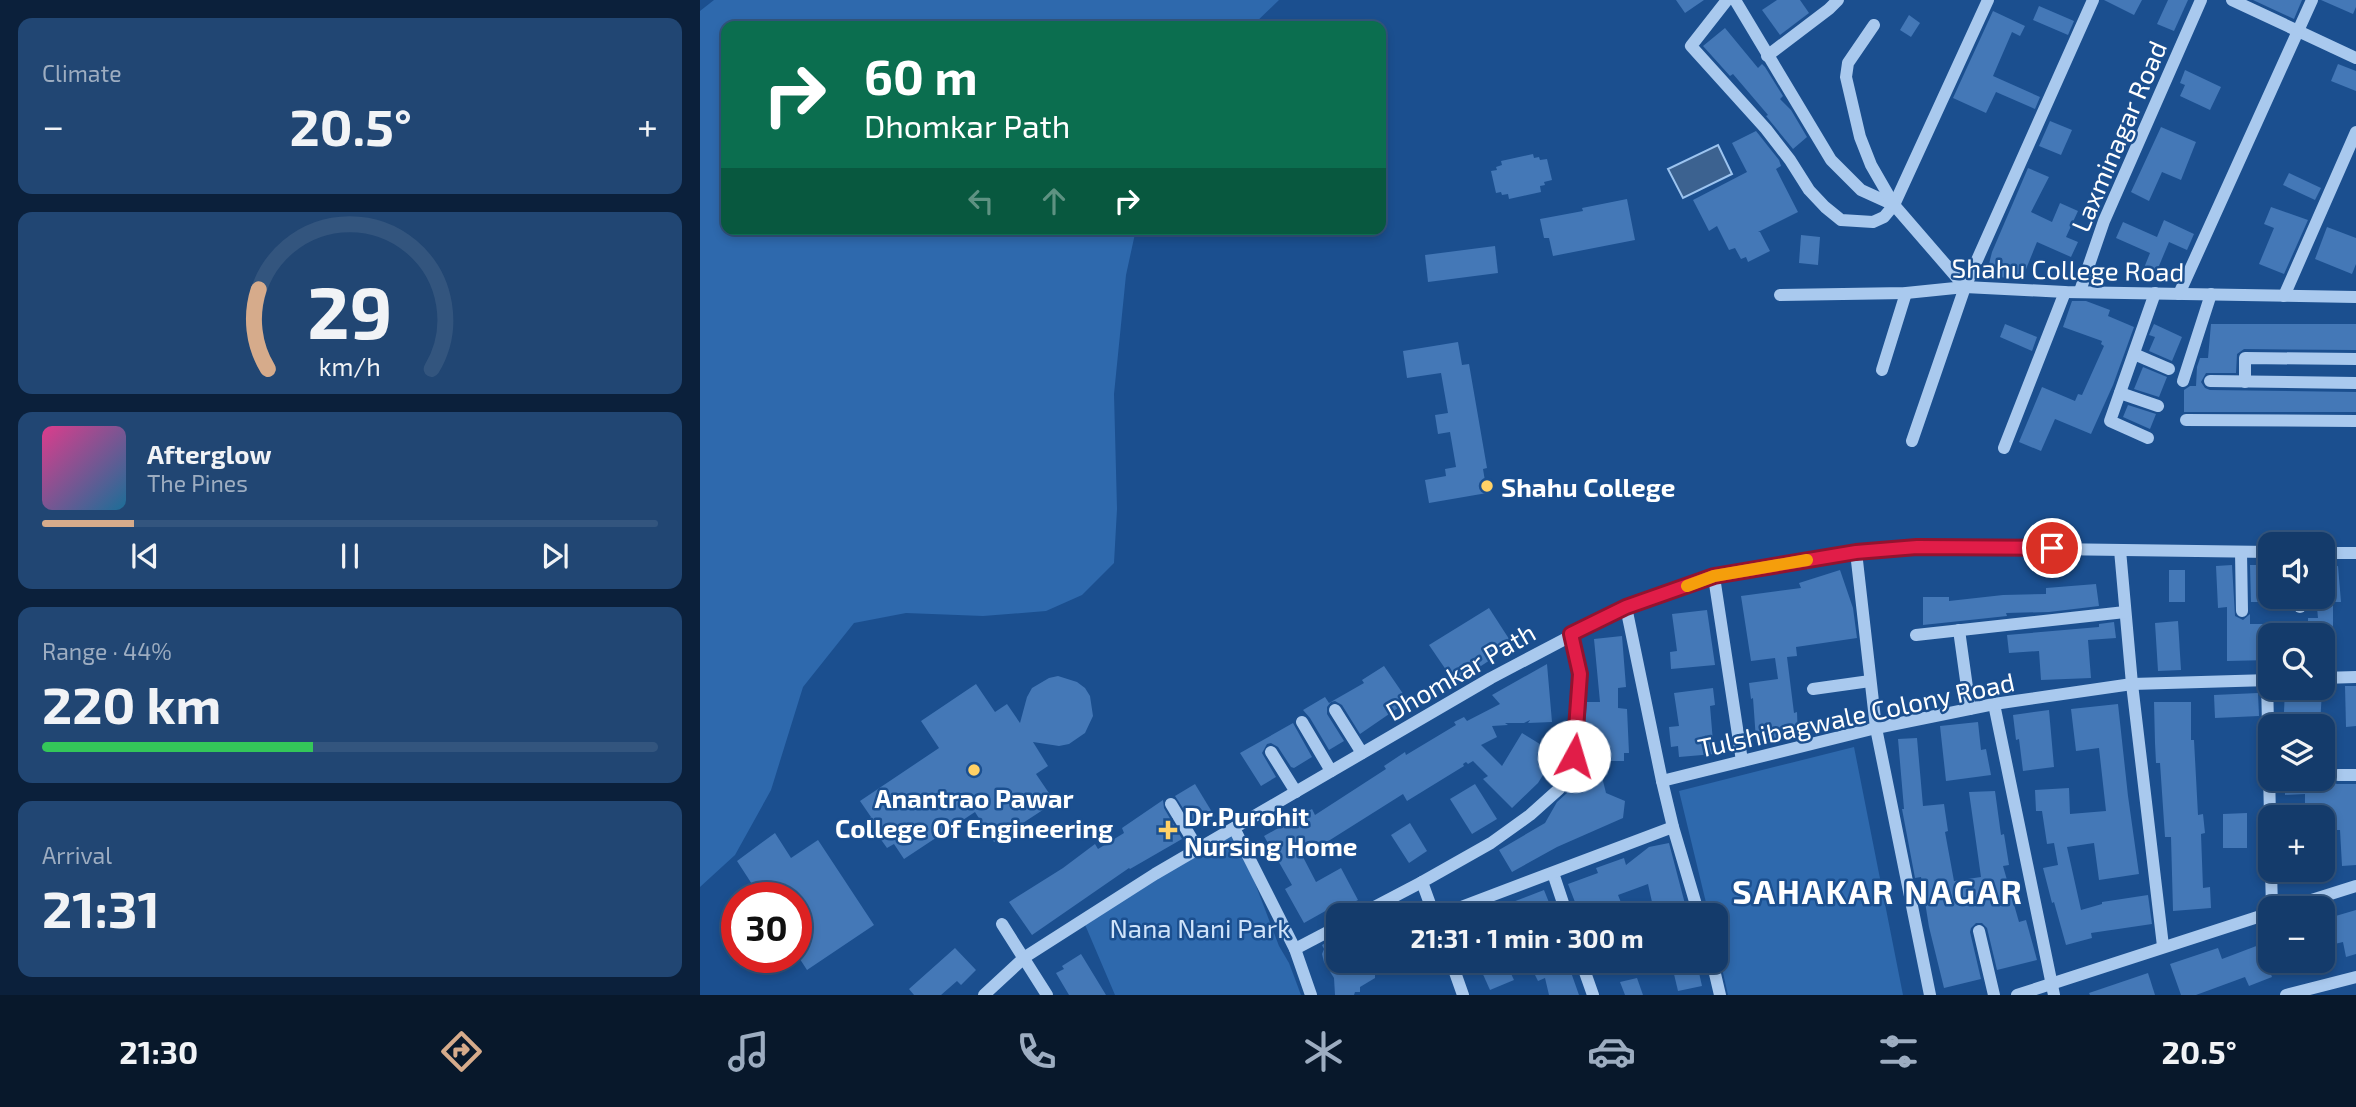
<!DOCTYPE html>
<html lang="en">
<head>
<meta charset="utf-8">
<style>
	body { margin:0; font-family:"Exo 2",sans-serif; background:#214673; color:#f1f3f6; height:100vh; display:flex; flex-direction:column; font-size:26px; white-space:nowrap }
	* { box-sizing:border-box; margin:0 }
	p { font-size:23px; color:#9dadc1 }
	.icon { flex:none; width:38px; height:38px; fill:none; stroke:currentColor; stroke-width:2; stroke-linecap:round; stroke-linejoin:round }
	.map { position:relative; flex:1; overflow:hidden }
	.panel { display:flex; flex-direction:column; gap:18px; padding:18px; background:#0b203b; width:700px }
	.panel>* { flex:none }
	.banner { position:absolute; left:21px; top:21px; width:665px; height:214px; border-radius:14px; box-shadow:0 4px 10px #0003,0 0 0 2px #33557e; background:#0b6e4f; color:#fff; overflow:hidden }
	.fabs { position:absolute; left:1558px; top:532px; display:grid; gap:14px }
	.fabs a { display:grid; place-items:center; width:77px; height:77px; border-radius:14px; background:#143b6b; box-shadow:0 4px 10px #0003,0 0 0 2px #33557e; font-size:35px }
	.speed { position:absolute; left:21px; top:882px; display:flex; gap:14px; font-size:35px; font-weight:700; text-align:center }
	.speed>* { display:grid; place-content:center; width:91px; height:91px; border-radius:50%; background:#143b6b; box-shadow:0 4px 10px #0003,0 0 0 2px #33557e; line-height:1 }
	.speed .limit { border:10px solid #d22; background:#fff; color:#111 }
	.pin { position:absolute; display:grid; place-items:center; width:60px; height:60px; color:#fff; margin:-30px; border:4px solid #fff; border-radius:50%; box-shadow:0 2px 7px #0007 }
	.me { position:absolute; width:77px; margin:-38px; rotate:6deg; stroke-linejoin:round; filter:drop-shadow(0 0 5px #0008) }
	.turn { display:flex; align-items:center; gap:24px; height:147px; padding:0 28px; font-size:32px }
	.turn .icon { width:91px; height:91px; stroke-width:2.5 }
	.turn b { display:block; font-size:49px; line-height:60px }
	.lanes { display:flex; align-items:center; height:66px; padding:0 28px; background:#0003; justify-content:center; gap:35px; direction:ltr }
	.lanes .off { opacity:.35 }
	.big { font-size:52px; font-weight:700; line-height:1.1 }
	.panel .widget { flex:1; display:flex; flex-direction:column; justify-content:center; gap:10px; min-width:0; padding:0 24px; border-radius:14px; background:#214673 }
	.panel .dial { align-items:center; gap:0 }
	.dial svg { height:182px; overflow:visible; fill:none; stroke:#33557e; stroke-width:7; stroke-linecap:round; text-anchor:middle }
	.dial text { fill:#f1f3f6; stroke:none }
	.song { display:flex; align-items:center; gap:21px }
	.cover { width:84px; height:84px; border-radius:10px; background:linear-gradient(135deg,hsl(330 70% 55%),hsl(200 70% 35%)) }
	.played { height:7px; border-radius:4px; background:linear-gradient(90deg,#d6ab8b 15%,#33557e 15%) }
	.keys { display:flex; justify-content:space-around; direction:ltr }
	.heat { display:flex; justify-content:space-between; align-items:center; font-size:38px; direction:ltr }
	.charge { height:10px; border-radius:5px; background:linear-gradient(90deg,#34c759 44%,#33557e 0) }
	.trip { position:absolute; left:626px; top:903px; width:402px; height:70px; border-radius:14px; background:#143b6b; box-shadow:0 4px 10px #0003,0 0 0 2px #33557e; font-weight:700; line-height:70px; text-align:center }
	.tabs { display:flex; height:112px; justify-content:space-around; align-items:center; background:#08182b; color:#9dadc1 }
	.tabs .icon { width:49px; height:49px }
	.tabs .selected { color:#d6ab8b }
	.tabs b { font-size:32px; color:#f1f3f6 }
	main { display:flex; flex:1; min-height:0 }
	.map>svg:first-child { display:block }
	.green { fill:#2e69ad }
	.water { fill:#3c6290; stroke:#9cc4f0; stroke-width:2 }
	.building { fill:#4478b7 }
	.lines { fill:none; stroke-linecap:round; stroke-linejoin:round }
	.minor { stroke:#a9c9ee; stroke-width:12 }
	.route-casing { stroke:#92132f; stroke-width:18 }
	.route { stroke:#e11d48; stroke-width:12 }
	.slow { stroke:#f59e0b; stroke-width:12 }
	.poi-dot { fill:#ffd166; stroke:#1b4f8f; stroke-width:2.5 }
	.labels { text-anchor:middle; dominant-baseline:central; stroke-width:5; stroke-linejoin:round; paint-order:stroke }
	.street-label { font-size:26px; fill:#fff; stroke:#1b4f8f }
	.poi-label { font-size:26px; font-weight:bold; fill:#fff; stroke:#1b4f8f; text-anchor:start }
	.park-label { font-size:26px; fill:#cfe3fa; stroke:#1b4f8f }
	.district-label { font-size:33px; font-weight:bold; letter-spacing:2px; fill:#fff; stroke:#1b4f8f }
</style>
</head>
<body>
<main>
<section class="panel">
<div class="widget"><p>Climate</p>
<div class="heat"><a>−</a><b class="big">20.5°</b><a>+</a></div>
</div>
<div class="widget dial"><svg viewBox="0 0 100 80">
<path d="M14 69A42 42 0 1 1 86 69"/>
<path d="M14 69A42 42 0 0 1 10 34" stroke="#d6ab8b"/>
<text x="50" y="56" font-size="32" font-weight="700">29</text>
<text x="50" y="72" font-size="11">km/h</text>
</svg></div>
<div class="widget">
<div class="song"><i class="cover"></i><div><b>Afterglow</b><p>The Pines</p></div></div>
<div class="played"></div>
<div class="keys"><svg class="icon" aria-label="previous" viewBox="0 0 24 24"><path d="M18 5L8 12l10 7zM5 5v14"/></svg><svg class="icon" aria-label="pause" viewBox="0 0 24 24"><path d="M8 5v14M16 5v14"/></svg><svg class="icon" aria-label="next" viewBox="0 0 24 24"><path d="M6 5l10 7-10 7zM19 5v14"/></svg></div>
</div>
<div class="widget"><p>Range · 44%</p><b class="big">220 km</b><div class="charge"></div></div>
<div class="widget"><p>Arrival</p><b class="big">21:31</b></div>
</section>
<div class="map">
<svg width="1656" height="995" viewBox="0 0 1656 995">
	<rect width="100%" height="100%" fill="#1b4f8f"/>
	<g class="green">
		<polygon points="14,0 579,0 552,26 26,26 26,229 436,229 426,275 414,394 417,509 414,563 382,595 346,611 283,616 206,613 154,623 103,687 71,790 35,855 0,887 0,11"/>
		<polygon points="1154,747 1203,995 1028,995 1017,946 1017,915 1009,915 979,791"/>
		<polygon points="534,828 579,946 589,963 601,995 415,995 383,920"/>
	</g>
	<polygon class="water" points="1018,145 1032,174 983,198 968,169"/>
	<g class="building">
		<polygon points="976,0 1004,0 985,13"/>
		<polygon points="1077,0 1100,0 1109,13 1080,35 1062,10"/>
		<polygon points="1404,0 1442,0 1434,15"/>
		<polygon points="1468,0 1488,0 1474,31 1457,24"/>
		<polygon points="1553,0 1602,0 1594,19"/>
		<polygon points="1621,0 1656,0 1656,7 1653,14"/>
		<polygon points="1339,6 1374,21 1368,35 1333,20"/>
		<polygon points="1293,11 1325,26 1320,36 1312,32 1293,76 1340,97 1335,109 1296,92 1286,113 1253,98"/>
		<polygon points="1209,15 1220,23 1211,37 1200,30"/>
		<polygon points="1025,28 1058,68 1062,64 1065,67 1083,96 1080,99 1091,110 1107,137 1093,149 1066,116 1068,115 1033,74 1030,76 1003,46"/>
		<polygon points="1638,64 1656,71 1656,91 1631,81"/>
		<polygon points="1485,70 1521,87 1510,110 1480,96 1485,85 1480,83"/>
		<polygon points="1350,121 1372,130 1361,155 1339,146"/>
		<polygon points="1461,127 1496,142 1481,180 1462,172 1449,201 1431,192"/>
		<polygon points="1056,131 1079,160 1081,166 1076,169 1098,212 1058,232 1060,232 1070,251 1048,262 1046,257 1041,259 1035,248 1029,250 1017,226 1009,231 993,200 1047,172 1032,143"/>
		<polygon points="833,154 834,158 839,157 840,160 847,159 852,180 844,182 845,185 840,186 841,192 809,199 808,194 802,195 801,192 796,193 791,171 797,170 796,167 802,165 801,161"/>
		<polygon points="1328,168 1349,177 1331,212 1352,222 1360,203 1378,211 1366,237 1378,242 1371,257 1337,242 1322,279 1286,276 1292,252"/>
		<polygon points="1589,173 1621,188 1615,200 1583,185"/>
		<polygon points="927,199 935,240 853,256 849,238 844,238 840,219 883,211 882,208"/>
		<polygon points="1571,207 1608,220 1584,274 1559,264 1574,228 1564,224"/>
		<polygon points="1464,220 1494,234 1487,250 1469,242 1456,273 1444,268 1450,253 1416,238 1423,222 1457,237"/>
		<polygon points="1627,227 1656,238 1656,264 1652,274 1615,259"/>
		<polygon points="1101,235 1120,237 1118,265 1099,263"/>
		<polygon points="795,246 798,273 728,282 725,255"/>
		<polygon points="1372,301 1386,301 1410,310 1408,316 1434,327 1413,385 1391,434 1355,419 1341,451 1319,442 1342,387 1375,401 1378,394 1382,395 1404,346 1401,344 1402,341 1363,327"/>
		<polygon points="1305,324 1337,337 1332,351 1300,337"/>
		<polygon points="1454,324 1482,337 1472,361 1449,351 1455,337 1449,335"/>
		<polygon points="1511,324 1656,324 1656,350 1544,349 1537,354 1536,373 1506,373 1501,382 1505,388 1510,390 1656,392 1656,412 1484,412 1484,390 1490,386 1496,386 1497,367 1500,358 1508,358"/>
		<polygon points="758,342 762,365 769,364 787,468 783,469 787,493 729,503 725,480 746,476 745,469 756,467 750,432 738,434 735,415 748,413 741,373 707,378 703,351"/>
		<polygon points="1443,367 1467,377 1459,397 1434,389"/>
		<polygon points="1428,405 1456,414 1450,429 1423,417"/>
		<polygon points="1532,565 1535,616 1543,620 1550,614 1550,624 1587,624 1587,635 1570,635 1570,660 1527,661 1527,607 1518,608 1516,566"/>
		<polygon points="1550,565 1570,565 1570,602 1551,602"/>
		<polygon points="1638,566 1641,602 1633,602 1633,653 1622,653 1622,635 1608,635 1608,618 1618,618 1616,597 1622,597 1622,567"/>
		<polygon points="1140,570 1153,608 1157,638 1096,647 1097,656 1087,657 1094,713 1097,712 1098,737 1056,740 1053,698 1051,699 1049,683 1078,679 1075,658 1051,661 1041,596 1101,588 1099,583"/>
		<rect x="1469" y="570" width="16" height="32"/>
		<polygon points="1396,584 1399,606 1349,612 1306,613 1307,616 1223,625 1223,597 1249,597 1249,601 1303,595 1346,594 1346,588"/>
		<polygon points="789,608 813,645 755,683 729,645"/>
		<polygon points="1007,610 1015,665 971,669 970,652 977,651 972,614"/>
		<polygon points="1478,621 1481,670 1458,671 1455,623"/>
		<polygon points="1414,622 1416,638 1388,640 1391,678 1341,680 1339,651 1309,653 1307,635 1399,627 1399,624"/>
		<polygon points="922,636 926,687 918,688 918,708 927,709 929,753 924,753 924,761 898,761 906,793 925,801 923,818 857,847 812,872 799,850 845,823 857,802 867,793 882,760 887,702 900,702 894,639"/>
		<polygon points="847,664 852,722 828,723 830,720 824,723 805,723 808,725 792,726 797,737 781,745 802,766 822,733 848,749 846,754 853,759 838,783 812,808 783,779 788,776 773,761 768,764 766,762 763,764 764,766 707,801 703,794 603,857 616,882 641,868 658,900 639,910 636,905 604,923 585,889 592,885 564,836 612,809 615,815 686,769 684,766 705,752 706,755 756,725 754,722 764,717 767,721 800,704 792,695"/>
		<polygon points="684,666 708,701 660,734 642,705 635,701 631,702 627,707 627,714 644,741 629,750 610,718 603,710 625,697 629,703 664,683 662,680"/>
		<polygon points="358,676 377,682 385,688 390,696 393,716 385,733 369,744 359,746 333,742 348,766 336,774 355,802 294,842 275,812 204,859 194,844 187,848 167,820 171,817 160,801 239,748 221,721 276,684 295,712 307,704 320,723 327,697 332,688 349,678"/>
		<polygon points="1645,686 1656,686 1656,726 1646,727"/>
		<polygon points="1013,688 1015,705 1010,706 1014,754 979,757 978,746 971,747 969,727 979,726 974,693"/>
		<polygon points="1585,689 1622,690 1620,726 1588,726 1588,713 1584,712"/>
		<polygon points="1558,693 1559,716 1515,718 1514,695"/>
		<polygon points="1454,702 1491,702 1491,740 1494,740 1498,815 1503,814 1505,833 1501,834 1503,888 1510,887 1511,908 1473,911 1471,837 1465,837 1460,763 1456,763 1455,743"/>
		<polygon points="1418,704 1428,796 1439,874 1399,880 1394,843 1367,847 1381,910 1402,904 1402,902 1448,895 1452,924 1391,933 1392,938 1366,945 1354,902 1352,903 1343,868 1358,865 1354,843 1347,844 1342,811 1336,811 1335,790 1369,788 1370,814 1406,811 1399,748 1376,751 1371,709"/>
		<polygon points="1349,710 1354,767 1323,771 1319,739 1316,740 1313,715"/>
		<polygon points="1278,722 1281,750 1286,749 1291,775 1246,781 1240,726"/>
		<polygon points="593,723 612,757 594,768 591,767 578,747 571,743 567,744 562,753 576,777 561,786 540,753"/>
		<polygon points="1217,738 1223,806 1244,804 1248,831 1245,832 1254,881 1281,877 1269,792 1295,791 1301,835 1304,834 1309,865 1303,866 1319,922 1326,920 1337,960 1297,970 1287,928 1282,923 1276,923 1271,928 1270,932 1281,979 1244,988 1229,927 1221,877 1215,878 1202,809 1204,809 1198,739"/>
		<polygon points="1585,779 1625,779 1637,784 1656,784 1656,865 1642,866 1640,830 1622,830 1622,817 1605,817 1605,794 1585,795"/>
		<polygon points="495,784 515,817 496,828 475,796"/>
		<polygon points="775,784 797,819 772,834 750,799"/>
		<polygon points="463,800 464,808 482,839 430,869 429,868 332,935 309,902 363,868 395,844 398,849 424,833 422,828"/>
		<polygon points="1547,813 1547,848 1523,848 1523,814"/>
		<polygon points="710,823 727,851 709,863 691,835"/>
		<polygon points="75,833 91,858 118,840 174,925 107,970 96,953 96,898 61,898 37,861"/>
		<polygon points="969,843 985,904 954,911 948,884 918,895 926,915 880,915 868,884 898,873 896,868 924,858 926,865 949,847"/>
		<polygon points="844,890 854,915 815,915 810,903"/>
		<polygon points="1656,910 1656,954 1646,957 1643,942 1622,947 1622,920"/>
		<polygon points="639,936 639,961 675,961 675,978 660,987 660,992 655,992 654,995 635,995 634,978 624,962 622,954 624,949 622,945"/>
		<polygon points="1559,945 1572,977 1549,986 1545,977 1496,995 1481,995 1470,964 1518,948 1522,959"/>
		<polygon points="255,948 276,970 261,985 257,981 241,995 214,995 209,989"/>
		<polygon points="381,954 406,995 369,995 356,973 364,969 362,966"/>
		<polygon points="690,961 720,961 697,974"/>
		<polygon points="777,961 805,961 814,980 790,990"/>
		<polygon points="828,961 867,961 879,995 849,995 845,978 838,981"/>
		<polygon points="997,964 1002,986 978,991 973,970"/>
		<polygon points="1448,973 1455,995 1390,995 1389,993"/>
		<polygon points="937,978 943,995 925,995 920,982"/>
	</g>
	<g class="lines">
		<g class="minor">
			<polyline points="1027,0 991,46 1066,129 1090,160 1109,190 1125,207 1141,220 1173,222 1184,217 1194,205 1288,0"/>
			<polyline points="1035,0 1131,160 1161,190 1194,205"/>
			<polyline points="1532,0 1656,58"/>
			<polyline points="1174,25 1148,63 1146,77 1160,137 1171,165 1194,205 1265,287"/>
			<polyline points="1067,56 1129,9 1138,0"/>
			<polyline points="1380,291 1404,221 1501,0"/>
			<polyline points="1479,294 1612,0"/>
			<polyline points="1080,295 1206,293 1265,287 1365,292 1656,297"/>
			<polyline points="1584,296 1656,132"/>
			<polyline points="1434,354 1469,369"/>
			<polyline points="1182,370 1206,293"/>
			<polyline points="1483,381 1511,294"/>
			<polyline points="1510,381 1656,383"/>
			<polyline points="1545,382 1545,358 1656,359"/>
			<polyline points="1420,393 1458,406"/>
			<polyline points="1486,420 1656,421"/>
			<polyline points="1448,438 1410,421 1455,293"/>
			<polyline points="1212,441 1265,287 1393,0"/>
			<polyline points="1304,448 1365,292"/>
			<polyline points="1420,550 1432,684 1463,946"/>
			<polyline points="1156,552 1176,728 1230,995"/>
			<polyline points="1541,552 1542,611"/>
			<polyline points="1622,553 1656,553"/>
			<polyline points="1014,577 1042,761"/>
			<polyline points="1600,597 1600,607"/>
			<polyline points="926,607 962,781 973,827 999,915"/>
			<polyline points="1259,630 1270,709"/>
			<polyline points="1216,635 1425,612"/>
			<polyline points="1622,678 1656,677"/>
			<polyline points="1567,680 1570,817"/>
			<polyline points="1113,689 1170,681"/>
			<polyline points="1294,704 1354,995"/>
			<polyline points="635,710 662,753"/>
			<polyline points="602,722 631,771"/>
			<polyline points="571,752 596,792"/>
			<polyline points="1638,775 1656,775"/>
			<polyline points="962,781 1176,728 1294,704 1432,684 1570,680"/>
			<polyline points="471,804 498,849"/>
			<polyline points="534,828 595,949 611,995"/>
			<polyline points="1571,870 1572,908"/>
			<polyline points="853,873 867,915"/>
			<polyline points="1586,908 1656,886"/>
			<polyline points="659,915 722,882"/>
			<polyline points="734,915 722,882 791,843 830,815 859,789 874,756 878,717 880,674 871,634"/>
			<polyline points="740,915 973,827"/>
			<polyline points="302,924 347,995"/>
			<polyline points="1279,931 1294,995"/>
			<polyline points="595,949 639,926"/>
			<polyline points="751,961 763,995"/>
			<polyline points="881,961 893,995"/>
			<polyline points="1012,961 1020,995"/>
			<polyline points="284,995 325,957 455,874 791,678 926,607 1014,577 1156,552 1217,547 1570,552"/>
			<polyline points="1317,995 1570,913"/>
			<polyline points="1586,995 1656,977"/>
		</g>
	</g>
	<g class="lines">
		<g class="route-casing">
			<polyline id="route" points="874,756 880,674 871,634 926,607 1014,576 1156,552 1217,547 1352,548"/>
		</g>
		<use href="#route" class="route"/>
		<polyline class="slow" points="987,586 1014,576 1107,560"/>
	</g>
	<g class="poi-dot">
		<circle cx="787" cy="486" r="7"/>
		<circle cx="274" cy="770" r="7"/>
		<path d="M464.5 819.5h7v7h7v7h-7v7h-7v-7h-7v-7h7z"/>
	</g>
	<g class="labels">
		<g class="street-label">
			<text transform="translate(1418 136) rotate(-67)">Laxminagar Road</text>
			<text transform="translate(1368 269) rotate(1)">Shahu College Road</text>
			<text transform="translate(760 671) rotate(-30)">Dhomkar Path</text>
			<text transform="translate(1156 714) rotate(-12)">Tulshibagwale Colony Road</text>
		</g>
		<g class="poi-label">
			<text x="801" y="486">Shahu College</text>
			<text x="274" y="797" text-anchor="middle">Anantrao Pawar<tspan x="274" dy="30">College Of Engineering</tspan></text>
			<text x="484" y="815">Dr.Purohit<tspan x="484" dy="30">Nursing Home</tspan></text>
		</g>
		<g class="park-label">
			<text x="500" y="927">Nana Nani Park</text>
		</g>
		<g class="district-label">
			<text x="1178" y="891">SAHAKAR NAGAR</text>
		</g>
	</g>
</svg>
<div class="fabs">
<a><svg class="icon" aria-label="sound" viewBox="0 0 24 24"><path d="M4 9h4l5-4v14l-5-4H4zM17 9q2 3 0 6"/></svg></a>
<a><svg class="icon" aria-label="search" viewBox="0 0 24 24"><circle cx="10" cy="10" r="6"/><path d="M15 15l6 6"/></svg></a>
<a><svg class="icon" aria-label="layers" viewBox="0 0 24 24"><path d="M12 4l9 5-9 5-9-5zM3 14l9 5 9-5"/></svg></a>
<a>+</a>
<a>−</a>
</div>
<div class="speed"><div class="limit">30</div></div>
<div class="pin" style="left:1352px;top:548px;background:#d93025"><svg class="icon" aria-label="arrive" viewBox="0 0 24 24"><path d="M6 21V4h12l-3 4 3 4H6"/></svg></div>
<svg class="me" style="left:874px;top:756px" viewBox="-20 -20 40 40"><circle r="19" fill="#fff"/><path d="M0-13L10 11 0 6-10 11z" fill="#e11d48"/></svg>
<div class="trip">21:31 · 1 min · 300 m</div>
<div class="banner">
<div class="turn"><svg class="icon" aria-label="right" viewBox="0 0 24 24"><path d="M7 20v-9h11M14 6l5 5-5 5"/></svg><div><b>60 m</b>Dhomkar Path</div></div>
<div class="lanes"><svg class="icon off" aria-label="left" viewBox="0 0 24 24"><path d="M17 20v-9H6M10 6l-5 5 5 5"/></svg><svg class="icon off" aria-label="ahead" viewBox="0 0 24 24"><path d="M12 20V5M6 11l6-6 6 6"/></svg><svg class="icon" aria-label="right" viewBox="0 0 24 24"><path d="M7 20v-9h11M14 6l5 5-5 5"/></svg></div>
</div>
</div>
</main>
<nav class="tabs">
<b>21:30</b>
<svg class="icon selected" aria-label="directions" viewBox="0 0 24 24"><path d="M12 3l9 9-9 9-9-9zM9 14v-3h6M13 9l2 2-2 2"/></svg>
<svg class="icon" aria-label="music" viewBox="0 0 24 24"><path d="M9 18V5l10-2v13"/><circle cx="6" cy="18" r="3"/><circle cx="16" cy="16" r="3"/></svg>
<svg class="icon" aria-label="phone" viewBox="0 0 24 24"><path d="M5 4h4l2 5-3 2q2 4 5 5l2-3 5 2v4C11 20 4 13 5 4z"/></svg>
<svg class="icon" aria-label="climate" viewBox="0 0 24 24"><path d="M12 3v18M4 7l16 10M4 17L20 7"/></svg>
<svg class="icon" aria-label="car" viewBox="0 0 24 24"><path d="M5 17H2v-5l4-1 3-4h7l3 4 3 1v5h-3M9 17h6M6 11h13"/><circle cx="7" cy="17" r="2"/><circle cx="17" cy="17" r="2"/></svg>
<svg class="icon" aria-label="filters" viewBox="0 0 24 24"><path d="M4 7h16M4 17h16"/><circle cx="9" cy="7" r="2"/><circle cx="15" cy="17" r="2"/></svg>
<b>20.5°</b>
</nav>
</body>
</html>
